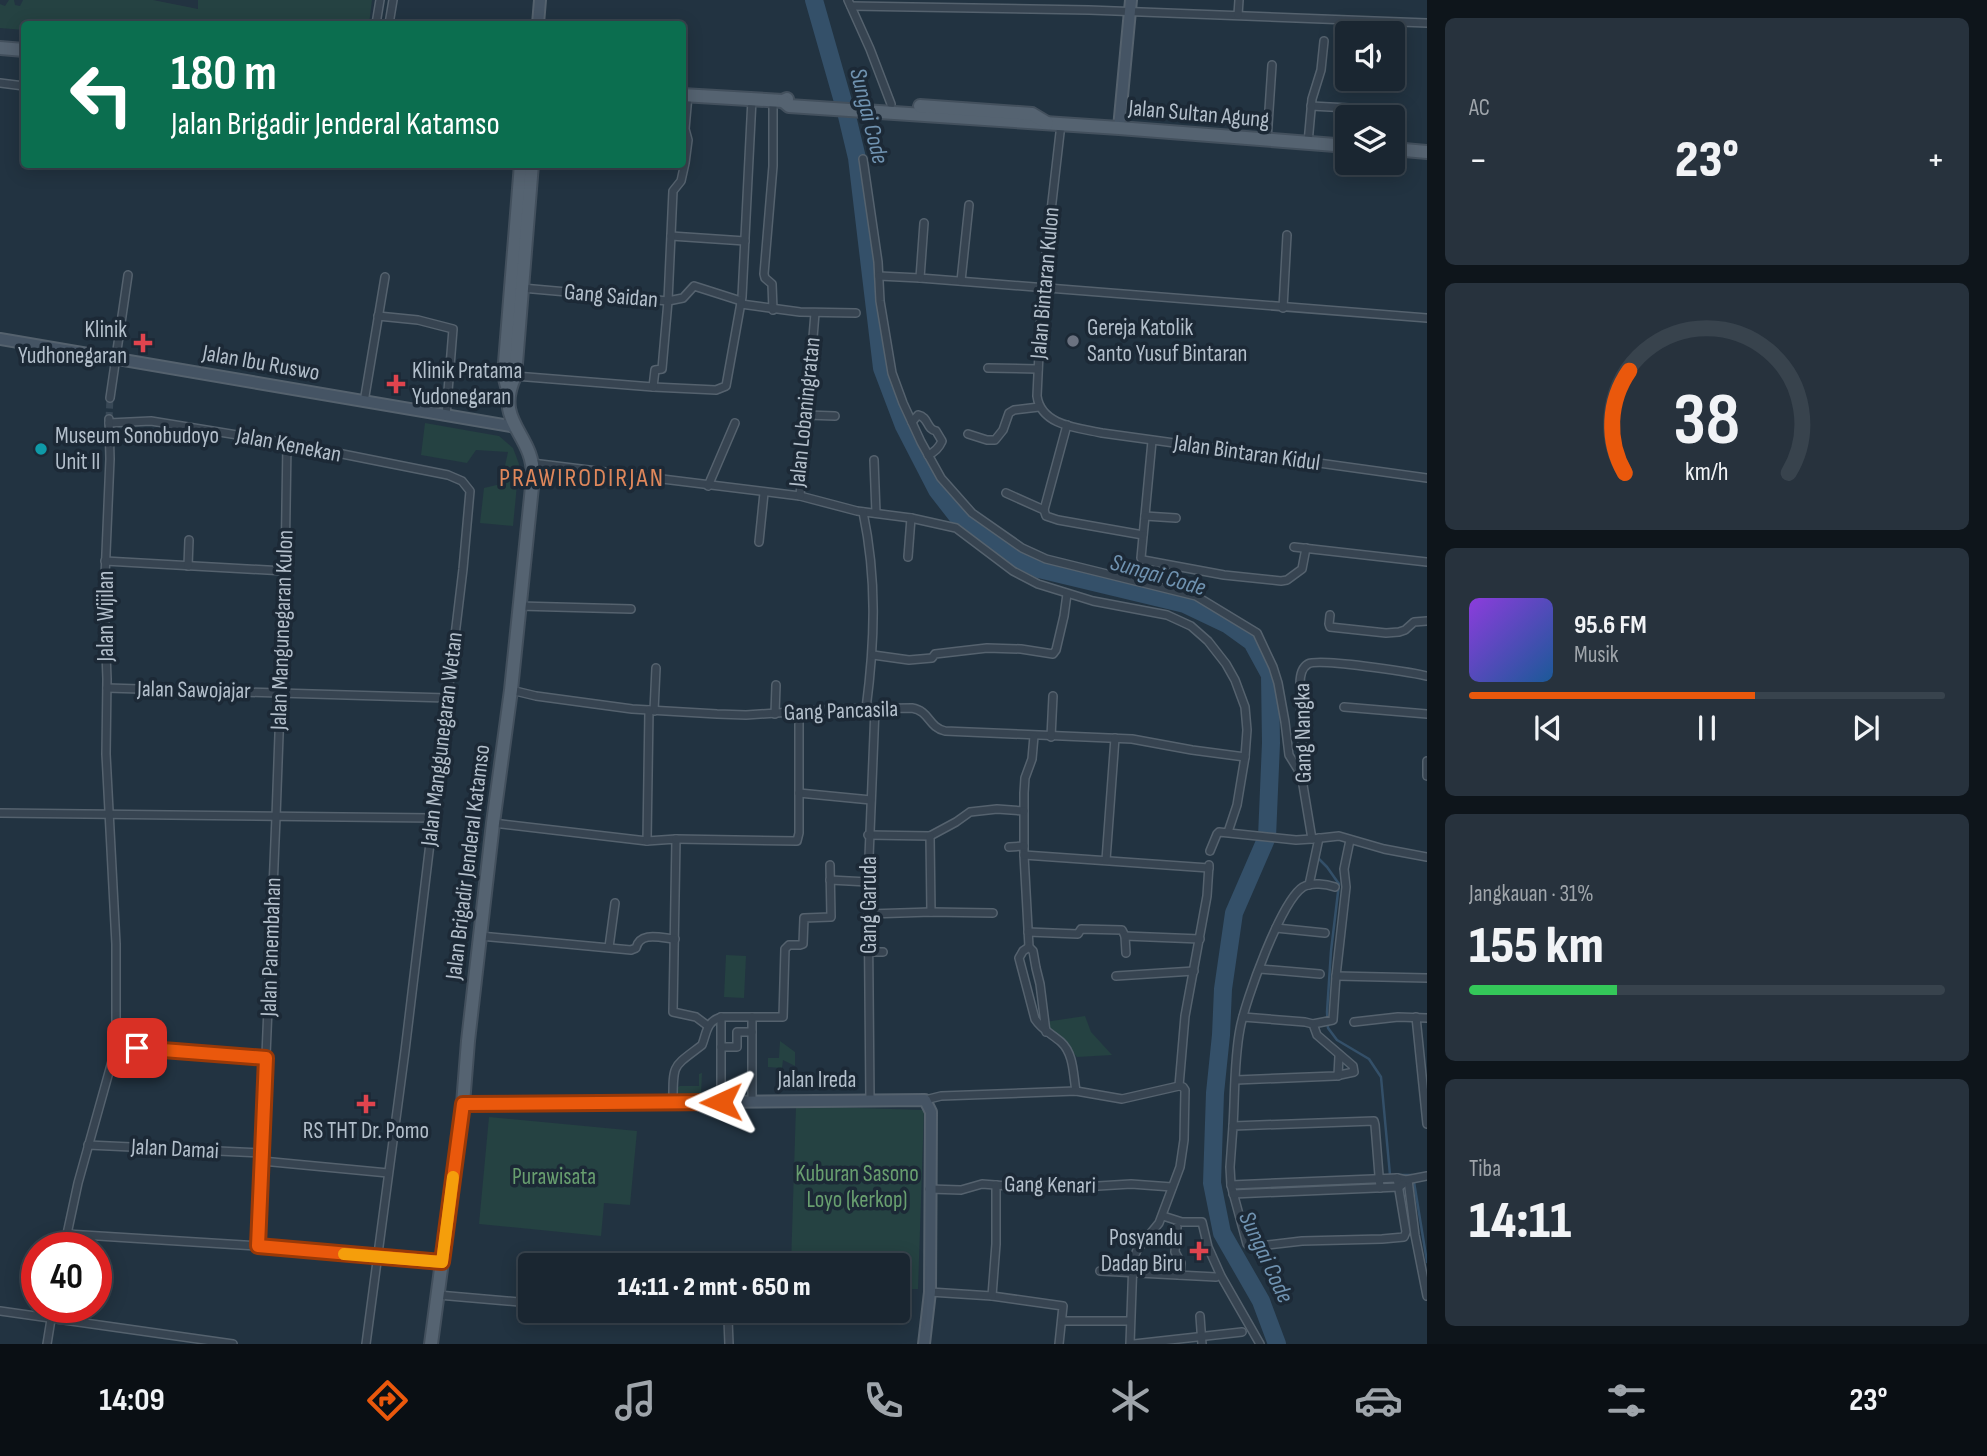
<!DOCTYPE html>
<html lang="id">
<head>
<meta charset="utf-8">
<style>
	body { margin:0; font-family:"Sofia Sans Condensed",sans-serif; background:#27323d; color:#f1f3f6; height:100vh; display:flex; flex-direction:column; font-size:26px; white-space:nowrap }
	* { box-sizing:border-box; margin:0 }
	p { font-size:23px; color:#9fa5ab }
	.icon { flex:none; width:38px; height:38px; fill:none; stroke:currentColor; stroke-width:2; stroke-linecap:round; stroke-linejoin:round }
	.map { position:relative; flex:1; overflow:hidden }
	.panel { display:flex; flex-direction:column; gap:18px; padding:18px; background:#0e151b; width:560px }
	.panel>* { flex:none }
	.top-card { position:absolute; left:21px; top:21px; width:665px; height:147px; border-radius:7px; box-shadow:0 4px 18px #0003,0 0 0 2px #38434d; background:#0b6e4f; color:#fff; overflow:hidden }
	.tools { position:absolute; left:1335px; top:21px; display:grid; gap:14px }
	.tools a { display:grid; place-items:center; width:70px; height:70px; border-radius:7px; background:#1a2631; box-shadow:0 4px 18px #0003,0 0 0 2px #38434d; font-size:35px }
	.speed { position:absolute; left:21px; top:1232px; display:flex; gap:14px; font-size:35px; font-weight:700; text-align:center }
	.speed>* { display:grid; place-content:center; width:91px; height:91px; border-radius:50%; background:#1a2631; box-shadow:0 4px 18px #0003,0 0 0 2px #38434d; line-height:1 }
	.speed .limit { border:10px solid #d22; background:#fff; color:#111 }
	.pin { position:absolute; display:grid; place-items:center; width:60px; height:60px; color:#fff; margin:-30px; border-radius:14px; box-shadow:0 4px 10px #0006 }
	.me { position:absolute; width:77px; margin:-38px; rotate:269deg; stroke-linejoin:round; filter:drop-shadow(0 0 5px #0008) }
	.turn { display:flex; align-items:center; gap:24px; height:147px; padding:0 35px; font-size:32px }
	.turn .icon { width:91px; height:91px; stroke-width:2.5 }
	.turn b { display:block; font-size:49px; line-height:60px }
	.big { font-size:52px; font-weight:800; line-height:1.1 }
	.panel .widget { flex:1; display:flex; flex-direction:column; justify-content:center; gap:10px; min-width:0; padding:0 24px; border-radius:10px; background:#27323d }
	.panel .dial { align-items:center; gap:0 }
	.dial svg { height:182px; overflow:visible; fill:none; stroke:#38434d; stroke-width:7; stroke-linecap:round; text-anchor:middle }
	.dial text { fill:#f1f3f6; stroke:none }
	.song { display:flex; align-items:center; gap:21px }
	.cover { width:84px; height:84px; border-radius:10px; background:linear-gradient(135deg,hsl(270 70% 55%),hsl(210 70% 35%)) }
	.played { height:7px; border-radius:4px; background:linear-gradient(90deg,#ea580c 60%,#38434d 60%) }
	.keys { display:flex; justify-content:space-around; direction:ltr }
	.heat { display:flex; justify-content:space-between; align-items:center; font-size:38px; direction:ltr }
	.charge { height:10px; border-radius:5px; background:linear-gradient(90deg,#34c759 31%,#38434d 0) }
	.trip { position:absolute; left:518px; top:1253px; width:392px; height:70px; border-radius:7px; background:#1a2631; box-shadow:0 4px 18px #0003,0 0 0 2px #38434d; font-weight:800; line-height:70px; text-align:center }
	.menu { display:flex; height:112px; justify-content:space-around; align-items:center; background:#0a0f14; color:#9fa5ab }
	.menu .icon { width:49px; height:49px }
	.menu .on { color:#ea580c }
	.menu b { font-size:32px; color:#f1f3f6 }
	main { display:flex; flex:1; min-height:0 }
	.map>svg:first-child { display:block }
	.green { fill:#254242 }
	.lines { fill:none; stroke-linecap:round; stroke-linejoin:round }
	.stream { stroke:#345069; stroke-width:2.5 }
	.river { stroke:#345069; stroke-width:18 }
	.street-tunnel { stroke:#384856; stroke-width:7; stroke-dasharray:7 3.5; stroke-linecap:butt }
	.street-casing { stroke:#55626e; stroke-width:10 }
	.secondary-casing { stroke:#55626e; stroke-width:14 }
	.primary-casing { stroke:#43505d; stroke-width:16 }
	.street { stroke:#374451; stroke-width:7 }
	.secondary { stroke:#455464; stroke-width:10 }
	.primary { stroke:#556371; stroke-width:12 }
	.route-casing { stroke:#983908; stroke-width:18 }
	.route { stroke:#ea580c; stroke-width:12 }
	.slow { stroke:#f59e0b; stroke-width:12 }
	.worship-dot { fill:#6b7280; stroke:#1c2936; stroke-width:2.5 }
	.health-dot { fill:#e0444e; stroke:#1c2936; stroke-width:2.5 }
	.culture-dot { fill:#0f9aa8; stroke:#1c2936; stroke-width:2.5 }
	.labels { text-anchor:middle; dominant-baseline:central; stroke-width:7; stroke-linejoin:round; paint-order:stroke }
	.street-label { font-size:23px; fill:#b3bfcb; stroke:#1c2936 }
	.poi-label { font-size:23px; fill:#b3bfcb; stroke:#1c2936; text-anchor:start }
	.park-label { font-size:23px; fill:#689e6f; stroke:#1c2936 }
	.water-label { font-size:24px; font-style:italic; fill:#7093b1; stroke:#1c2936 }
	.quarter-label { font-size:26px; letter-spacing:2px; fill:#df875b; stroke:#1c2936 }
</style>
</head>
<body>
<main>
<div class="map">
<svg width="1427" height="1344" viewBox="0 0 1427 1344">
	<rect width="100%" height="100%" fill="#223341"/>
	<g class="green">
		<polygon points="9,0 14,0 15,5 20,6 23,0 153,0 198,9 198,0 372,0 369,24 24,24 24,30 0,28 0,4 5,6"/>
		<polygon points="425,423 499,436 513,448 519,464 513,526 480,523 484,488 501,484 508,452 476,450 467,463 421,455"/>
		<polygon points="726,955 746,956 744,998 724,997"/>
		<polygon points="1085,1016 1091,1032 1112,1055 1077,1057 1045,1022"/>
		<polygon points="780,1041 795,1052 795,1066 783,1060 782,1068 768,1067 768,1058 779,1058"/>
		<polygon points="702,1073 701,1095 661,1096 680,1086 699,1086 699,1074"/>
		<polygon points="796,1106 924,1110 918,1289 898,1289 898,1265 791,1265"/>
		<polygon points="489,1117 637,1131 630,1205 604,1203 601,1236 479,1224"/>
	</g>
	<g class="lines">
		<g class="stream">
			<polyline points="1318,858 1327,867 1339,884 1331,951 1327,1012 1328,1028 1337,1040 1369,1059 1381,1077 1390,1175"/>
			<polyline points="1397,1175 1412,1175"/>
			<polyline points="1414,1182 1427,1262"/>
		</g>
		<polyline class="river" points="814,0 846,112 857,158 882,368 904,426 937,490 958,517 980,535 1006,553 1039,569 1185,604 1227,624 1252,642 1270,675 1271,743 1267,837 1234,913 1223,989 1221,1035 1215,1093 1212,1183 1222,1233 1261,1301 1277,1344"/>
		<polyline class="street-tunnel" points="109,419 110,398"/>
		<g class="street-casing">
			<g id="street">
				<polyline points="848,0 870,49 891,104"/>
				<polyline points="851,6 1089,10 1427,23"/>
				<polyline points="1238,15 1239,0"/>
				<polyline points="376,24 380,0"/>
				<polyline points="389,24 393,0"/>
				<polyline points="0,83 24,86"/>
				<polyline points="773,101 773,166 764,274 765,278 772,284 773,310"/>
				<polyline points="1311,106 1387,110"/>
				<path d="M1061,124L1042,289L1037,396C1041,426 1079,428 1102,433L1427,478"/>
				<polyline points="1267,140 1272,65"/>
				<polyline points="1308,143 1312,99 1321,70 1324,41"/>
				<polyline points="863,159 878,262 880,301 892,373 903,403 921,442 941,478 972,513 1022,548 1046,559 1196,596 1257,633 1273,667 1278,683 1285,722 1289,755 1302,776"/>
				<polyline points="924,223 920,278 1427,318"/>
				<polyline points="671,236 745,241"/>
				<polyline points="879,276 920,278"/>
				<polyline points="961,281 969,205"/>
				<polyline points="522,288 668,301 683,298 694,286 741,301"/>
				<polyline points="741,304 800,312 856,313"/>
				<polyline points="1283,308 1287,235"/>
				<polyline points="378,316 418,320 453,329 446,416"/>
				<polyline points="988,368 1038,369"/>
				<polyline points="515,376 653,387 716,390 726,386 742,297 752,99"/>
				<polyline points="653,387 655,370 662,369 668,301 673,191 681,181 685,163 688,140 685,129 688,95"/>
				<polyline points="110,398 128,275"/>
				<polyline points="364,402 385,277"/>
				<polyline points="807,415 835,416"/>
				<path d="M912,422L918,415C929,417 926,429 936,431L942,441C939,448 935,452 928,455"/>
				<polyline points="109,423 151,421 287,443 448,475 462,481 470,491 463,569 405,1051 366,1344"/>
				<polyline points="968,434 987,440 995,440 1003,430 1009,413 1014,410 1039,407"/>
				<polyline points="1152,441 1141,558 1143,560 1224,575 1281,581 1287,580 1302,569 1306,548"/>
				<polyline points="874,460 876,513"/>
				<polyline points="532,463 800,496 857,511 911,518 956,528 1013,571 1038,584 1093,601 1167,615 1191,626 1208,641 1226,664 1235,680 1245,707 1247,730 1245,757 1237,805 1228,832"/>
				<polyline points="708,486 735,423"/>
				<polyline points="1006,493 1044,510 1046,516 1058,520 1143,535"/>
				<polyline points="800,496 815,313"/>
				<polyline points="1044,510 1067,425"/>
				<path d="M863,512C877,579 875,641 866,709"/>
				<polyline points="1145,516 1176,518"/>
				<polyline points="759,542 764,493"/>
				<polyline points="1294,547 1427,562"/>
				<polyline points="908,557 911,518"/>
				<polyline points="105,561 285,571"/>
				<polyline points="188,566 189,540"/>
				<polyline points="519,606 631,609"/>
				<polyline points="1330,615 1329,624 1330,627 1386,633 1399,632 1405,630 1414,622 1427,621"/>
				<polyline points="873,655 909,660 932,658 935,654 987,648 1021,649 1053,654 1056,650 1064,616 1067,594"/>
				<path d="M1427,676C1409,672 1319,658 1308,664C1301,668 1300,677 1300,684L1303,785L1312,839L1339,836L1384,849L1427,857"/>
				<polyline points="107,688 447,698"/>
				<path d="M511,690L536,696L632,709L717,714L746,715L836,709L912,708C930,711 928,727 945,731L1132,739L1192,750L1245,757"/>
				<polyline points="1344,707 1427,714"/>
				<polyline points="654,711 656,668"/>
				<polyline points="775,714 776,685"/>
				<polyline points="1034,736 1032,759 1025,778 1024,793 1024,855 1029,947 1033,951 1036,968 1040,984 1046,1032"/>
				<polyline points="1051,737 1053,696"/>
				<polyline points="1427,761 1427,776"/>
				<polyline points="799,793 871,800"/>
				<polyline points="0,813 433,818"/>
				<polyline points="493,823 647,841 676,839 673,1012 696,1017 708,1026"/>
				<polyline points="868,835 930,836 956,822 970,812 997,809 1024,811"/>
				<polyline points="930,836 931,912"/>
				<polyline points="676,839 797,841 799,833 799,713"/>
				<polyline points="647,841 649,710"/>
				<polyline points="1009,847 1024,846"/>
				<polyline points="1210,851 1217,834 1219,832 1296,840 1312,839"/>
				<polyline points="1024,855 1209,868"/>
				<polyline points="1106,860 1115,738"/>
				<polyline points="830,880 868,882"/>
				<polyline points="1309,885 1319,838"/>
				<polyline points="869,914 931,912 993,913"/>
				<polyline points="1276,928 1325,933"/>
				<polyline points="1028,932 1078,934 1081,929 1122,930 1125,936 1126,953"/>
				<path d="M480,936L631,950L636,948C640,931 661,938 675,939"/>
				<polyline points="1125,936 1200,939"/>
				<polyline points="609,947 615,903"/>
				<path d="M1029,947L1023,951L1019,958L1035,1019C1042,1030 1052,1034 1061,1042C1074,1054 1073,1074 1076,1091"/>
				<polyline points="869,952 883,952"/>
				<polyline points="1260,969 1320,974"/>
				<polyline points="1116,976 1194,971"/>
				<polyline points="1336,976 1427,978"/>
				<polyline points="1416,1017 1427,1124"/>
				<polyline points="1354,1022 1398,1017 1427,1018"/>
				<polyline points="1313,1024 1333,1020 1336,976 1346,887 1344,869 1350,840"/>
				<polyline points="116,1047 266,1058"/>
				<polyline points="721,1047 737,1047 737,1032 752,1032"/>
				<polyline points="1338,1076 1339,1056"/>
				<polyline points="1236,1080 1335,1076 1354,1072 1353,1066 1317,1035 1313,1024 1305,1022 1243,1017"/>
				<polyline points="870,1100 868,882 875,709"/>
				<polyline points="925,1100 941,1096 1076,1091 1122,1099 1179,1086"/>
				<polyline points="752,1101 752,1017"/>
				<polyline points="721,1102 721,1017"/>
				<path d="M673,1103C673,1063 672,1068 702,1045C707,1032 706,1022 721,1017H783L785,949L789,945H800L803,944L804,918L831,917L830,865"/>
				<path d="M1233,1126C1235,1094 1234,1060 1240,1029C1245,1001 1281,901 1303,887C1312,882 1326,884 1335,887"/>
				<polyline points="88,1145 263,1153"/>
				<polyline points="262,1161 388,1173"/>
				<polyline points="1408,1180 1415,1235 1427,1296"/>
				<polyline points="1231,1185 1397,1178 1406,1180 1427,1176"/>
				<polyline points="1380,1188 1375,1125 1374,1121 1233,1126 1230,1167 1231,1185 1247,1244 1251,1247 1302,1241 1382,1239 1404,1237 1406,1232 1397,1178"/>
				<polyline points="929,1189 961,1190 982,1184 1020,1187 1065,1188 1131,1184 1172,1187"/>
				<polyline points="1233,1194 1399,1187 1403,1184"/>
				<polyline points="1163,1216 1182,1222 1202,1222 1208,1247 1221,1276 1260,1344"/>
				<polyline points="1177,1227 1175,1252 1181,1263 1180,1275"/>
				<polyline points="67,1234 258,1246 442,1262"/>
				<polyline points="258,1246 276,817 285,571 287,443"/>
				<polyline points="64,1248 78,1183 116,1047 116,944 106,754 107,679 104,600 110,459 109,419"/>
				<polyline points="1100,1271 1216,1277"/>
				<polyline points="930,1292 992,1296 1063,1306 1059,1344"/>
				<polyline points="438,1295 530,1303"/>
				<polyline points="992,1296 996,1244 996,1185"/>
				<polyline points="0,1311 233,1344"/>
				<polyline points="1200,1316 1202,1344"/>
				<polyline points="728,1319 729,1344"/>
				<polyline points="1062,1321 1130,1321"/>
				<polyline points="47,1344 53,1307"/>
				<polyline points="1130,1344 1133,1260 1137,1250 1159,1223 1180,1167 1184,1140 1185,1090 1183,1087 1179,1086 1185,1016 1207,896 1209,865"/>
				<polyline points="1134,1344 1242,1332"/>
			</g>
		</g>
		<g class="secondary-casing">
			<g id="secondary">
				<polyline points="538,24 540,0"/>
				<polyline points="1119,128 1131,0"/>
				<polyline points="0,339 516,427"/>
				<polyline points="463,1104 925,1100 931,1112 930,1292 924,1344"/>
			</g>
		</g>
		<g class="primary-casing">
			<g id="primary">
				<polyline points="0,48 24,50"/>
				<polyline points="682,95 783,101 787,99"/>
				<polyline points="783,101 789,106 1119,128 1348,146"/>
				<polyline points="920,106 1032,114 1047,123"/>
				<polyline points="1393,149 1427,152"/>
				<polyline points="508,390 504,375 521,164"/>
				<path d="M431,1344L463,1104L468,1041L493,823L511,690L533,477C534,433 493,423 515,376L532,164"/>
			</g>
		</g>
		<use href="#street" class="street"/>
		<use href="#secondary" class="secondary"/>
		<use href="#primary" class="primary"/>
	</g>
	<g class="lines">
		<g class="route-casing">
			<polyline id="route" points="137,1048 266,1058 258,1246 442,1262 463,1104 721,1102"/>
		</g>
		<use href="#route" class="route"/>
		<polyline class="slow" points="344,1254 442,1262 453,1177"/>
	</g>
	<circle class="worship-dot" cx="1073" cy="341" r="7"/>
	<g class="health-dot">
		<path d="M139.5 332.5h7v7h7v7h-7v7h-7v-7h-7v-7h7z"/>
		<path d="M392.5 373.5h7v7h7v7h-7v7h-7v-7h-7v-7h7z"/>
		<path d="M362.5 1093.5h7v7h7v7h-7v7h-7v-7h-7v-7h7z"/>
		<path d="M1195.5 1240.5h7v7h7v7h-7v7h-7v-7h-7v-7h7z"/>
	</g>
	<circle class="culture-dot" cx="41" cy="449" r="7"/>
	<g class="labels">
		<g class="street-label">
			<text transform="translate(1199 114) rotate(5)">Jalan Sultan Agung</text>
			<text transform="translate(1045 283) rotate(-85)">Jalan Bintaran Kulon</text>
			<text transform="translate(611 296) rotate(5)">Gang Saidan</text>
			<text transform="translate(261 363) rotate(10)">Jalan Ibu Ruswo</text>
			<text transform="translate(805 412) rotate(-84)">Jalan Lobaningratan</text>
			<text transform="translate(289 445) rotate(11)">Jalan Kenekan</text>
			<text transform="translate(1247 453) rotate(8)">Jalan Bintaran Kidul</text>
			<text transform="translate(106 616) rotate(-90)">Jalan Wijilan</text>
			<text transform="translate(282 630) rotate(-88)">Jalan Mangunegaran Kulon</text>
			<text transform="translate(194 690) rotate(1)">Jalan Sawojajar</text>
			<text transform="translate(841 711) rotate(-2)">Gang Pancasila</text>
			<text transform="translate(1303 733) rotate(-91)">Gang Nangka</text>
			<text transform="translate(442 739) rotate(-83)">Jalan Manggunegaran Wetan</text>
			<text transform="translate(468 862) rotate(-83)">Jalan Brigadir Jenderal Katamso</text>
			<text transform="translate(869 905) rotate(-90)">Gang Garuda</text>
			<text transform="translate(271 947) rotate(-88)">Jalan Panembahan</text>
			<text x="817" y="1080">Jalan Ireda</text>
			<text transform="translate(175 1149) rotate(3)">Jalan Damai</text>
			<text transform="translate(1050 1185) rotate(1)">Gang Kenari</text>
		</g>
		<g class="poi-label">
			<text x="1087" y="328">Gereja Katolik<tspan x="1087" dy="26">Santo Yusuf Bintaran</tspan></text>
			<text x="127" y="330" text-anchor="end">Klinik<tspan x="127" dy="26">Yudhonegaran</tspan></text>
			<text x="412" y="371">Klinik Pratama<tspan x="412" dy="26">Yudonegaran</tspan></text>
			<text x="55" y="436">Museum Sonobudoyo<tspan x="55" dy="26">Unit II</tspan></text>
			<text x="366" y="1131" text-anchor="middle">RS THT Dr. Pomo</text>
			<text x="1183" y="1238" text-anchor="end">Posyandu<tspan x="1183" dy="26">Dadap Biru</tspan></text>
		</g>
		<g class="park-label">
			<text x="857" y="1174">Kuburan Sasono<tspan x="857" dy="26">Loyo (kerkop)</tspan></text>
			<text x="554" y="1177">Purawisata</text>
		</g>
		<g class="water-label">
			<text transform="translate(869 116) rotate(76)">Sungai Code</text>
			<text transform="translate(1158 575) rotate(16)">Sungai Code</text>
			<text transform="translate(1266 1257) rotate(65)">Sungai Code</text>
		</g>
		<g class="quarter-label">
			<text x="582" y="478">PRAWIRODIRJAN</text>
		</g>
	</g>
</svg>
<div class="tools">
<a><svg class="icon" aria-label="sound" viewBox="0 0 24 24"><path d="M4 9h4l5-4v14l-5-4H4zM17 9q2 3 0 6"/></svg></a>
<a><svg class="icon" aria-label="layers" viewBox="0 0 24 24"><path d="M12 4l9 5-9 5-9-5zM3 14l9 5 9-5"/></svg></a>
</div>
<div class="speed"><div class="limit">40</div></div>
<div class="pin" style="left:137px;top:1048px;background:#d93025"><svg class="icon" aria-label="arrive" viewBox="0 0 24 24"><path d="M6 21V4h12l-3 4 3 4H6"/></svg></div>
<svg class="me" style="left:721px;top:1102px" viewBox="-20 -20 40 40"><path d="M0-17L14 15 0 8-14 15z" fill="#ea580c" stroke="#fff" stroke-width="4"/></svg>
<div class="trip">14:11 · 2 mnt · 650 m</div>
<div class="top-card">
<div class="turn"><svg class="icon" aria-label="left" viewBox="0 0 24 24"><path d="M17 20v-9H6M10 6l-5 5 5 5"/></svg><div><b>180 m</b>Jalan Brigadir Jenderal Katamso</div></div>
</div>
</div>
<section class="panel">
<div class="widget"><p>AC</p>
<div class="heat"><a>−</a><b class="big">23°</b><a>+</a></div>
</div>
<div class="widget dial"><svg viewBox="0 0 100 80">
<path d="M14 69A42 42 0 1 1 86 69"/>
<path d="M14 69A42 42 0 0 1 16 24" stroke="#ea580c"/>
<text x="50" y="56" font-size="32" font-weight="700">38</text>
<text x="50" y="72" font-size="11">km/h</text>
</svg></div>
<div class="widget">
<div class="song"><i class="cover"></i><div><b>95.6 FM</b><p>Musik</p></div></div>
<div class="played"></div>
<div class="keys"><svg class="icon" aria-label="previous" viewBox="0 0 24 24"><path d="M18 5L8 12l10 7zM5 5v14"/></svg><svg class="icon" aria-label="pause" viewBox="0 0 24 24"><path d="M8 5v14M16 5v14"/></svg><svg class="icon" aria-label="next" viewBox="0 0 24 24"><path d="M6 5l10 7-10 7zM19 5v14"/></svg></div>
</div>
<div class="widget"><p>Jangkauan · 31%</p><b class="big">155 km</b><div class="charge"></div></div>
<div class="widget"><p>Tiba</p><b class="big">14:11</b></div>
</section>
</main>
<nav class="menu">
<b>14:09</b>
<svg class="icon on" aria-label="directions" viewBox="0 0 24 24"><path d="M12 3l9 9-9 9-9-9zM9 14v-3h6M13 9l2 2-2 2"/></svg>
<svg class="icon" aria-label="music" viewBox="0 0 24 24"><path d="M9 18V5l10-2v13"/><circle cx="6" cy="18" r="3"/><circle cx="16" cy="16" r="3"/></svg>
<svg class="icon" aria-label="phone" viewBox="0 0 24 24"><path d="M5 4h4l2 5-3 2q2 4 5 5l2-3 5 2v4C11 20 4 13 5 4z"/></svg>
<svg class="icon" aria-label="climate" viewBox="0 0 24 24"><path d="M12 3v18M4 7l16 10M4 17L20 7"/></svg>
<svg class="icon" aria-label="car" viewBox="0 0 24 24"><path d="M5 17H2v-5l4-1 3-4h7l3 4 3 1v5h-3M9 17h6M6 11h13"/><circle cx="7" cy="17" r="2"/><circle cx="17" cy="17" r="2"/></svg>
<svg class="icon" aria-label="filters" viewBox="0 0 24 24"><path d="M4 7h16M4 17h16"/><circle cx="9" cy="7" r="2"/><circle cx="15" cy="17" r="2"/></svg>
<b>23°</b>
</nav>
</body>
</html>
